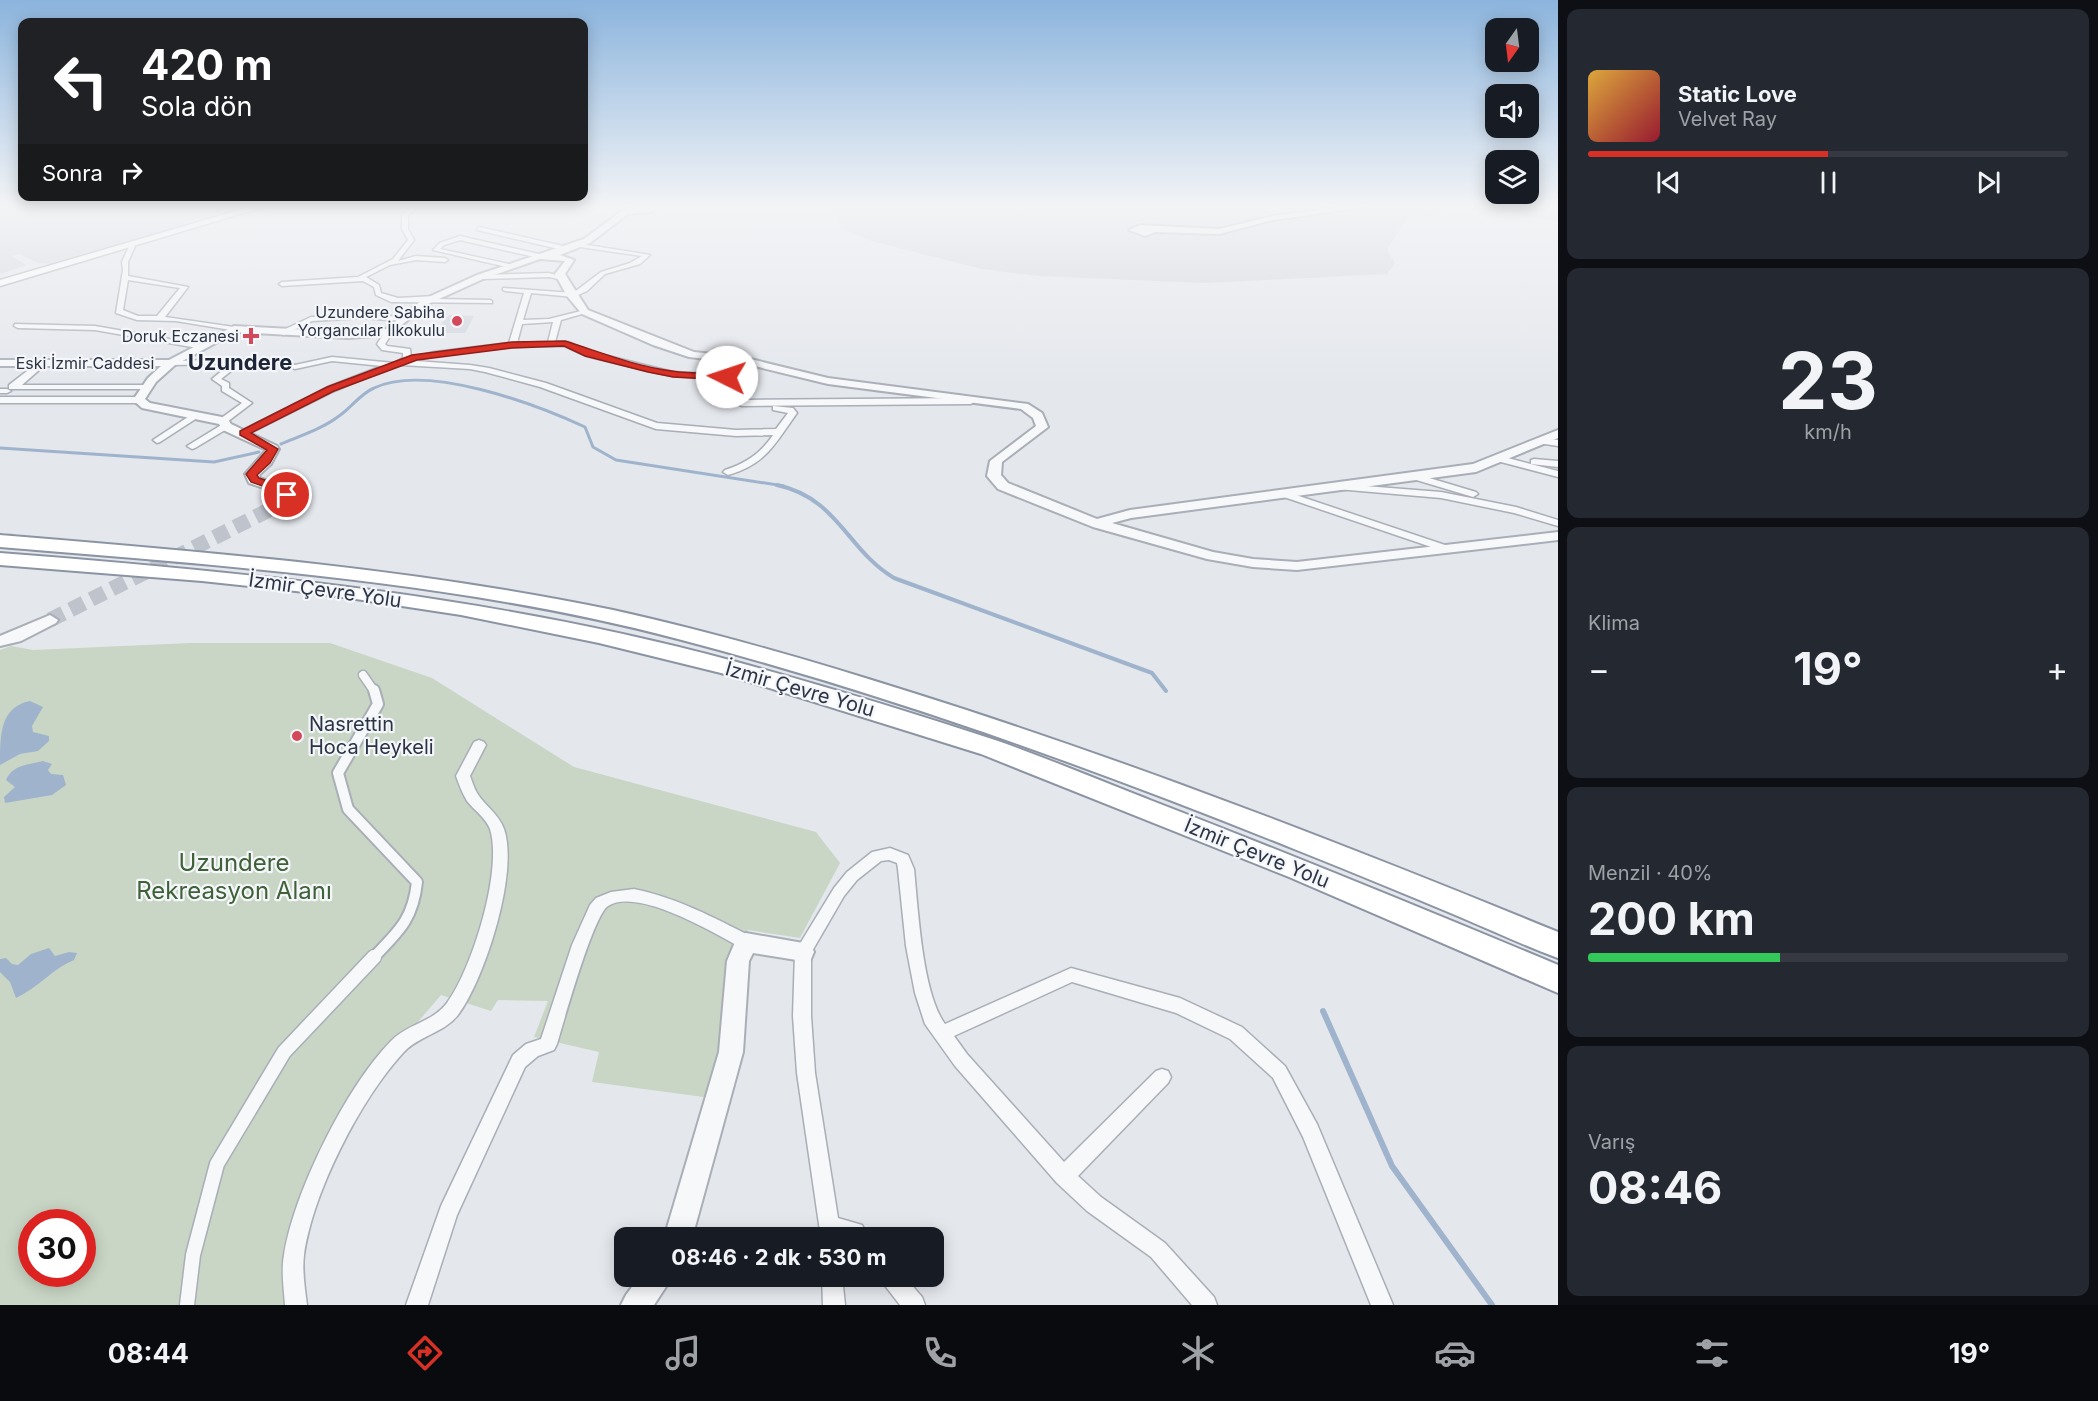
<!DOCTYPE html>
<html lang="tr">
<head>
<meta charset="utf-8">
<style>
	body { margin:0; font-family:Inter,sans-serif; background:#242831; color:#f1f3f6; height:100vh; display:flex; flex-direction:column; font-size:22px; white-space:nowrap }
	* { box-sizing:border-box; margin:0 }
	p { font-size:20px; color:#9ea1a6 }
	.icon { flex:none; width:33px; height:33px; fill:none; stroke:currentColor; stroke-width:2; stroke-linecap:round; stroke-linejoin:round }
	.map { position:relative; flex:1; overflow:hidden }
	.details { display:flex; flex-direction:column; gap:9px; padding:9px; background:#0d0f14; width:540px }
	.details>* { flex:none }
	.hud { position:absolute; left:18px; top:18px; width:570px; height:183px; border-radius:12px; box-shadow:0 3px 15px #0003; background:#202124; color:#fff; overflow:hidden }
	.needle { width:39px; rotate:194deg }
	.controls { position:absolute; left:1485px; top:18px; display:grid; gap:12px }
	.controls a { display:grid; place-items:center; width:54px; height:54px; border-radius:12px; background:#171b24; box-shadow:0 3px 15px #0003; font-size:30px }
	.speed { position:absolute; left:18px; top:1209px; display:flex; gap:12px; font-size:30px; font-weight:700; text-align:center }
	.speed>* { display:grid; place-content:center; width:78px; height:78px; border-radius:50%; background:#171b24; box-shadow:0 3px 15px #0003; line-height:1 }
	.speed .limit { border:9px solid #d22; background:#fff; color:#111 }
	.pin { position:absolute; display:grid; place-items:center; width:51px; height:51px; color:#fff; margin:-26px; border:3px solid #fff; border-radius:50%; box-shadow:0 2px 6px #0007 }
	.me { position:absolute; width:66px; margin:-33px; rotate:274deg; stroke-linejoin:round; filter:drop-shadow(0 0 4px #0008) }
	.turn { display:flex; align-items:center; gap:21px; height:126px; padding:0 24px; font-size:27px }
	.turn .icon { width:78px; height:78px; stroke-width:2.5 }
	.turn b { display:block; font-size:42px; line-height:51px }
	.then { display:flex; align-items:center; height:57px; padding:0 24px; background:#0003; gap:12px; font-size:22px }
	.big { font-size:45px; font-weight:700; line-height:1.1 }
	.details .widget { flex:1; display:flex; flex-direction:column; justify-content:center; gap:9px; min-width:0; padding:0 21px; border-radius:12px; background:#242831 }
	.details .dial { align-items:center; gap:0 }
	.dial b { font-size:78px; line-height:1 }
	.song { display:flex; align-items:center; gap:18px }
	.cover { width:72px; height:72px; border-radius:9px; background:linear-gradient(135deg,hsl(40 70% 55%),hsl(350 70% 35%)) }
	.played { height:6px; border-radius:3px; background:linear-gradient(90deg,#d93025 50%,#363941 50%) }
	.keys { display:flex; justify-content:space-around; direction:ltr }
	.heat { display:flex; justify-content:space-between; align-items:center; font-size:33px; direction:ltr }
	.charge { height:9px; border-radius:4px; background:linear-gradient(90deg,#34c759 40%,#363941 0) }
	.trip { position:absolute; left:614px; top:1227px; width:330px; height:60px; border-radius:12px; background:#171b24; box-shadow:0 3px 15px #0003; font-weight:700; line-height:60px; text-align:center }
	.menu { display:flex; height:96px; justify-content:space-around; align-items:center; background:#090b0e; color:#9ea1a6 }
	.menu .icon { width:42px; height:42px }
	.menu .selected { color:#d93025 }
	.menu b { font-size:27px; color:#f1f3f6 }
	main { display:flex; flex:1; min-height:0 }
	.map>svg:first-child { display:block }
	.built { fill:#d2d6de }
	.green { fill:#c9d6c5; fill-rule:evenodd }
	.water { fill:#9fb4cc }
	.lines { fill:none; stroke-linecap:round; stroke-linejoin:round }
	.stream-far2 { stroke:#9fb4cc; stroke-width:3 }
	.stream-far1 { stroke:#9fb4cc; stroke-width:4 }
	.stream { stroke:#9fb4cc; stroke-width:6 }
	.tertiary-tunnel { stroke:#bfc3cb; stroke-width:15; stroke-dasharray:15 8; stroke-linecap:butt }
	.pedestrian-far2-casing { stroke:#a9aeb7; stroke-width:11 }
	.pedestrian-far1-casing { stroke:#a9aeb7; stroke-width:14 }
	.pedestrian-casing { stroke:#a9aeb7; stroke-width:17 }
	.minor-casing { stroke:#a9aeb7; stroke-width:3 }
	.tertiary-casing { stroke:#a9aeb7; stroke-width:4 }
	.secondary-casing { stroke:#a9aeb7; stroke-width:3 }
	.motorway-casing { stroke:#8b94a3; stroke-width:4 }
	.pedestrian-far2 { stroke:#f7f8fa; stroke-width:8 }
	.pedestrian-far1 { stroke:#f7f8fa; stroke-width:10 }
	.pedestrian { stroke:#f7f8fa; stroke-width:14 }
	.minor { fill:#f7f8fa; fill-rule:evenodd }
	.tertiary { fill:#f7f8fa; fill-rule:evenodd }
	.secondary { fill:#fff; fill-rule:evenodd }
	.motorway { fill:#fff; fill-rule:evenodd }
	.route { fill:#d93025; stroke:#8d1f18; stroke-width:1.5 }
	.poi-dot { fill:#d1495b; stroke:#f4f6f9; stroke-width:2 }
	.labels { text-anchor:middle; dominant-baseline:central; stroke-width:4.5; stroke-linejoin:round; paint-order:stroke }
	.far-poi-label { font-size:16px; fill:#2b3445; stroke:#f4f6f9; text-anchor:end }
	.far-street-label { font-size:16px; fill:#2b3445; stroke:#f4f6f9 }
	.street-label { font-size:20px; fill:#2b3445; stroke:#f4f6f9 }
	.poi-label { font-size:20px; fill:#2b3445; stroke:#f4f6f9; text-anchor:start }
	.far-district-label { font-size:22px; font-weight:bold; fill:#1d2536; stroke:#f4f6f9 }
	.near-park-label { font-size:24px; fill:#3f6138; stroke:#f4f6f9 }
</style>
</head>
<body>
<main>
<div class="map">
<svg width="1558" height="1305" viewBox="0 0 1558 1305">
	<rect width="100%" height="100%" fill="#e4e7ec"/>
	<g class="built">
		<polygon points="0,206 249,206 49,264 38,263 19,254 11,256 27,265 0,274"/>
		<polygon points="827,206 1451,206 1443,213 1408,216 1387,250 1395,263 1387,274 1205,283 1039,276 982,269 871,241 845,230"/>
		<polygon points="1455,206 1558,206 1558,221"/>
		<polygon points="449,315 474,316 465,333 427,333 430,327 439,327"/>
	</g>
	<path class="green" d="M190,643H330L432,678L574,767L816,832L840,863L800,938L748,930L734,944L726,992L721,1051L711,1098L592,1082L599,1052L534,1037L548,1001L498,1000L491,1011L441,995L353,1098L310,1201L296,1305H0V650L11,646L33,650ZM32,1222H82V1274H32Z"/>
	<g class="water">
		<path d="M30,701L43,707L32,726L33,732L49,736V741L38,751L20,754L0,765C0,735 0,707 30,701Z"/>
		<path d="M43,761L52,764L48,770L51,774L63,775L66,785L52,795L5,803L4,797L15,787L6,780C13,764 29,765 43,761Z"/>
		<path d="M49,948L55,956L69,952L77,953L74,960C52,969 38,988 16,998L10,982L0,972V959L6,958L12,964L18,965L31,954Z"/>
	</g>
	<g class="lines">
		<g class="stream-far2">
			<path d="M281,444C300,436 322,429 339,416C351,408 360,394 374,388C427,363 535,404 585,427L593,447L616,460L784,486"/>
			<polyline points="0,448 214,462 259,452"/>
		</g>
		<path class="stream-far1" d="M777,485C838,498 847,550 894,578L1152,673L1166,691"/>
		<polyline class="stream" points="1323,1011 1392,1166 1492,1305"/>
		<polyline class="tertiary-tunnel" points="50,620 279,505"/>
		<g class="pedestrian-far2-casing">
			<polyline id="pedestrian-far2" points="363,675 374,691"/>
		</g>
		<g class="pedestrian-far1-casing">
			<path id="pedestrian-far1" d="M373,958C398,932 413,920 417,882L348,809L338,773L378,704L374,690"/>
		</g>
		<g class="pedestrian-casing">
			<polyline id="pedestrian" points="187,1305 193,1255 217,1164 284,1052 374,957"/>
		</g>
		<g class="minor-casing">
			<g id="minor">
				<polygon points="414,206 421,206 408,215 408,229 414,240 398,261 416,256 445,258 448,260 445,262 416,260 390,265 366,277 379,285 381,293 398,298 435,296 438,299 490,300 492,301 492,303 391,302 376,295 374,287 363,281 282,286 279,284 282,282 358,277 393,259 408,240 402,229 402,214"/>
				<polygon points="479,227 563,246 566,248 563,250 477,230"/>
				<polygon points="460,236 539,254 542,256 539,258 460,240 444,245 440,249 513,265 514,266 511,268 433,250 440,243"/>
				<path d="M575,243L650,255L640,264L605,274L587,291L574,297L531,293L523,320L549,319L585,310L589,312L561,320L555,342H568L592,352L673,372L730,375L733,382L728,390L731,395L743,400L971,398L975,401L971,404L742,406L725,399L720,390L725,382L724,379L673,376L648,371L586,356L564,346L512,347L434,356L416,361L470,365L489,368L546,383L657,423L736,430L776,429L788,413L773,410V406L793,408L797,413C775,443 767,464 728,475L723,472L725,470C746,463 760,454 773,435L736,436L656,429L540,387L485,372L470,369L401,365L391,367L334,391L244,436L241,435V431L328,387L382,366L332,361L295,369L275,363L240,364L221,379L229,383V388L252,403L227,422L230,423V427L195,448L192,449L187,446L223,424L220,423V419L242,403L222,391V386L212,379L230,364L171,365L167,363L168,361L275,359L295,365L332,357L394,363L403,358V353L382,350L377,344L386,330H389L393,332L385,344L387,346L410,349L411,358L434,352L509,343L524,293L505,291L503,290V288L573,293L601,272L630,263L642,256L573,246V244ZM553,322L548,342L517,343L522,324Z"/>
				<path d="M132,244L135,246L128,262V276L188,287L165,317L234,327L238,329L237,331L176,321L137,320L116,313L123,270L122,262L129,246ZM128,280L180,288L157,316H138L123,310Z"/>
				<polygon points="549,273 566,278 563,280 549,277 480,279 477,277 480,275"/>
				<polygon points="362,314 403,317 407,319 403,321 362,318 312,321 284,335 277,333 311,317"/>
				<polygon points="15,324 95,326 203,345 207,347 203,349 95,330 18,328 14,326"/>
				<polygon points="40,361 47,363 22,385 147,385 151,387 147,389 9,389 9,385"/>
				<polygon points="0,389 7,389 11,391 7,393 0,393"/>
				<polygon points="0,397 139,397 143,400 139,403 0,403"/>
				<polygon points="194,413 198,416 197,418 160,442 157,443 153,440"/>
				<polygon points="1541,438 1558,440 1558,446 1538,443 1538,439"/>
				<polygon points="1500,456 1558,471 1558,477 1497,461 1497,457"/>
				<polygon points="1534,459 1558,461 1558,467 1531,464 1531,460"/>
				<polygon points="1416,474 1476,492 1478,494 1473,497 1413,479 1411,477"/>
				<polygon points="1340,484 1441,492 1516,507 1558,520 1558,526 1514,513 1441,498 1337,489 1337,485"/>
				<polygon points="1284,491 1451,547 1452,549 1451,551 1443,551 1281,496 1279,494"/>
				<path d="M479,740L484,742L486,745L470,776C472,781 474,788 477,793C485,806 499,814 504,829C519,872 485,979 458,1015C444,1033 418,1036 403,1053C360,1100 313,1192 304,1255C302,1271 305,1289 307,1305H285C284,1289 281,1271 284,1255C294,1192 346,1087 391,1041C407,1024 433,1022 447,1003C472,969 503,870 490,829C486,818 474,810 467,801C462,793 459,784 456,776L474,742Z"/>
				<path d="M890,848L908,855L914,869C918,908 922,993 945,1024L1071,968L1180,998L1242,1027L1285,1066L1317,1124L1393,1305H1371L1303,1137L1273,1078L1230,1039L1176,1013L1072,982L954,1036L967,1054L1064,1162L1156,1071L1162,1069L1168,1071L1171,1077L1168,1083L1078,1176L1101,1197L1165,1243L1214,1297L1217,1305H1192L1151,1257L1087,1211L1057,1183L955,1066L925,1024L915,993L906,946L898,869L897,863L889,860L881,861L857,880L844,896L811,953V1016L815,1073L838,1218L862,1225L869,1238H821L797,1073L793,1016L795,952L834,888L847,872L872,852Z"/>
				<path d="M634,889C677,898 713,917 752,937L754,942L752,947L746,949L740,947C713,932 637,887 608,906C593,916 564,1021 557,1044L554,1050L538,1056L525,1067L457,1215L428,1305H406L441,1206L513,1055L526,1044L541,1039L572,945L590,905L596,898L611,892Z"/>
				<polygon points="822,1276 842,1276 845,1305 823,1305"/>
				<polygon points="880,1276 904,1276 922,1297 925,1305 900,1305 883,1283"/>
			</g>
		</g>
		<g class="tertiary-casing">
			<g id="tertiary">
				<polygon points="648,206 658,206 651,212 628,214 590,243 560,255 574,260 565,274 588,310 694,352 742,357 828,378 1028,404 1042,413 1048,427 1002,462 1001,475 1008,483 1097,519 1130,510 1473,464 1558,430 1558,438 1476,472 1131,518 1112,523 1213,552 1253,559 1297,562 1558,532 1558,540 1297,570 1253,567 1207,559 1093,527 998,489 987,476 990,461 1036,426 1033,418 1021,409 828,384 742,363 689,357 653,345 582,314 567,296 555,274 565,261 540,259 483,279 428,304 389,335 348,338 236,332 175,365 156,382 145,399 150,403 227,418 231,424 277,446 279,449 271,464 259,475 260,478 292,490 294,495 284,508 279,509 272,505 279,493 249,483 245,474 266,450 223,430 219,424 142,408 133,400 148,378 161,366 0,366 0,360 169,360 234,326 348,332 386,329 422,300 477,275 584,239 623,210"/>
				<polygon points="1348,206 1372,206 1273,220 1219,234 1155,232 1145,236 1129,230 1140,225 1219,229 1273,216"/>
				<polygon points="50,615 58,620 56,623 21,641 0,646 0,636"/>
				<polygon points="746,933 803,943 811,945 814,952 811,959 803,961 753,953 749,961 743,1052 692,1238 664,1238 719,1052 727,961 738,935"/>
				<polygon points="640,1276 673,1276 654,1305 621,1305 626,1295"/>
			</g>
		</g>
		<g class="secondary-casing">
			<polygon id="secondary" points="253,206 267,206 0,286 0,280"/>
		</g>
		<g class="motorway-casing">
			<g id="motorway">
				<path d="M0,535C205,552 411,568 613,610C713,632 812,661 910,692C1130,761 1345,845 1558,932V958C1525,946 1493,931 1460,917C1405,894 1350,871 1294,849C1093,768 888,694 678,639C457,581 227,566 0,547Z"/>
				<path d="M0,553C247,572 493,596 733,661C821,685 911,712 998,741C1049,759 1099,780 1150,800C1287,853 1422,908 1558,965V993L1289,877L981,754L721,673L599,643L461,615L323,594L202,581L0,565Z"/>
			</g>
		</g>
		<use href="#pedestrian-far2" class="pedestrian-far2"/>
		<use href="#pedestrian-far1" class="pedestrian-far1"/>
		<use href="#pedestrian" class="pedestrian"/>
		<use href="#minor" class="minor"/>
		<use href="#tertiary" class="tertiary"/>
		<use href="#secondary" class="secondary"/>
		<use href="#motorway" class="motorway"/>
	</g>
	<linearGradient id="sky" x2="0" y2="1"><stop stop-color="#8bb4dd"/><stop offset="0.53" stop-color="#f3f4f6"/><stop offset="1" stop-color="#f3f4f6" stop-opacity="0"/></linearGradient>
	<rect width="1558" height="389" fill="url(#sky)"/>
	<path class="route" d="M565,341C600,352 634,366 672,371C690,374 709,373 727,374L732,377L727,380L673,377L648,372L585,356L564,346L512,348L417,360L334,391L251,433L278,449L270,463L257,475L259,478L288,488L291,497H283L280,492L251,482L246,474L267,450L240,435V431L327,387L412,355L512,342Z"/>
	<g class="poi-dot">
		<circle cx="457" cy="321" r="6"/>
		<path d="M248 327h6v6h6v6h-6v6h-6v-6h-6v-6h6z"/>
		<circle cx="297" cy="736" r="6"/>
	</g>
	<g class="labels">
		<g class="far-poi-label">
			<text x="445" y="312">Uzundere Sabiha<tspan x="445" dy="18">Yorgancılar İlkokulu</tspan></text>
			<text x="239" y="336">Doruk Eczanesi</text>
		</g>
		<g class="far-street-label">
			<text x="85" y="363">Eski İzmir Caddesi</text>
		</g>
		<g class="street-label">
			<text transform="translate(325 590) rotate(8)">İzmir Çevre Yolu</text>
			<text transform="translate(800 689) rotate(16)">İzmir Çevre Yolu</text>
			<text transform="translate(1257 853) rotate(22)">İzmir Çevre Yolu</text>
		</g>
		<g class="poi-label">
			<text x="309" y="724">Nasrettin<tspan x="309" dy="23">Hoca Heykeli</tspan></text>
		</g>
		<g class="far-district-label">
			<text x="240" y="362">Uzundere</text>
		</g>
		<g class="near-park-label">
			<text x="234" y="862">Uzundere<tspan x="234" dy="28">Rekreasyon Alanı</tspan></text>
		</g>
	</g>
</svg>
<div class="controls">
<a><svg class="needle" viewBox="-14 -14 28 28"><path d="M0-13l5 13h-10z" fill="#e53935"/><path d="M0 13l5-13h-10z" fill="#9ea1a6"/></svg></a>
<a><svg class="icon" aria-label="sound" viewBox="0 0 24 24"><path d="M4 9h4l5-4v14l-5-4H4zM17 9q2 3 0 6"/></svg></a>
<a><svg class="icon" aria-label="layers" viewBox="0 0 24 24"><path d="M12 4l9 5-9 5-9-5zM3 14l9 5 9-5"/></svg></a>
</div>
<div class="speed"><div class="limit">30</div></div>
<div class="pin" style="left:287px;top:495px;background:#d93025"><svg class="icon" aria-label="arrive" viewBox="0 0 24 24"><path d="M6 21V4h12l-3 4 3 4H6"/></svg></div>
<svg class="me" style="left:727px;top:377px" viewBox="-20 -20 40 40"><circle r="19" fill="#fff"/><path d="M0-13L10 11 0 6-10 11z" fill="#d93025"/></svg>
<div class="trip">08:46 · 2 dk · 530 m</div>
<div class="hud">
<div class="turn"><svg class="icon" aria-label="left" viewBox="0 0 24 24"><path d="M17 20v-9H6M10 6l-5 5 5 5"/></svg><div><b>420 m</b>Sola dön</div></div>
<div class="then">Sonra<svg class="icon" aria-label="right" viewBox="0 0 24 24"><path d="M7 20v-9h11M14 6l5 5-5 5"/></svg></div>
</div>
</div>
<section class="details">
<div class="widget">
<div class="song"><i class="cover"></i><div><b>Static Love</b><p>Velvet Ray</p></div></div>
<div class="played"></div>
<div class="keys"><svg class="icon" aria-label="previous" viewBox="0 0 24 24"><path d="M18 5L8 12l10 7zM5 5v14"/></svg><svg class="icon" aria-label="pause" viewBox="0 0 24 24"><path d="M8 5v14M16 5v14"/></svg><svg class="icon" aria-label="next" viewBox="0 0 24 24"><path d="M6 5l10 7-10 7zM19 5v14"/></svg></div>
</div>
<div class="widget dial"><b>23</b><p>km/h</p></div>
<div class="widget"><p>Klima</p>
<div class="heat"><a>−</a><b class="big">19°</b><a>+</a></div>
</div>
<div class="widget"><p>Menzil · 40%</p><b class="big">200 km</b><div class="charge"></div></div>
<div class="widget"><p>Varış</p><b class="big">08:46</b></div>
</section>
</main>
<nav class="menu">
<b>08:44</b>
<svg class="icon selected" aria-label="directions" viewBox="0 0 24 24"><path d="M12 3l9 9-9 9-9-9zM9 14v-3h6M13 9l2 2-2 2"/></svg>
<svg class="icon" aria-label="music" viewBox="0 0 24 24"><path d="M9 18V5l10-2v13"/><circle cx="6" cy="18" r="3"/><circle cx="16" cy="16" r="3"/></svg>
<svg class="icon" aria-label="phone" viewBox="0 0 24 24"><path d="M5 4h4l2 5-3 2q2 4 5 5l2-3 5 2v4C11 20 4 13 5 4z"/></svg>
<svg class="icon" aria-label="climate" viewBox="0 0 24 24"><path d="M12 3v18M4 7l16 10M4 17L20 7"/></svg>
<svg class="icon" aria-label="car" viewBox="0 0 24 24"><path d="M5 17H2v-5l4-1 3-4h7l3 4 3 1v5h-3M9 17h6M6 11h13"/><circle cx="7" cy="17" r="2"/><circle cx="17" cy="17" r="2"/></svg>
<svg class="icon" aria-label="filters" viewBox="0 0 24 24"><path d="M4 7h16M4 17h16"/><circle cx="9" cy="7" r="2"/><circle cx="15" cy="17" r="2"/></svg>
<b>19°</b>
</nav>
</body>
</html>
